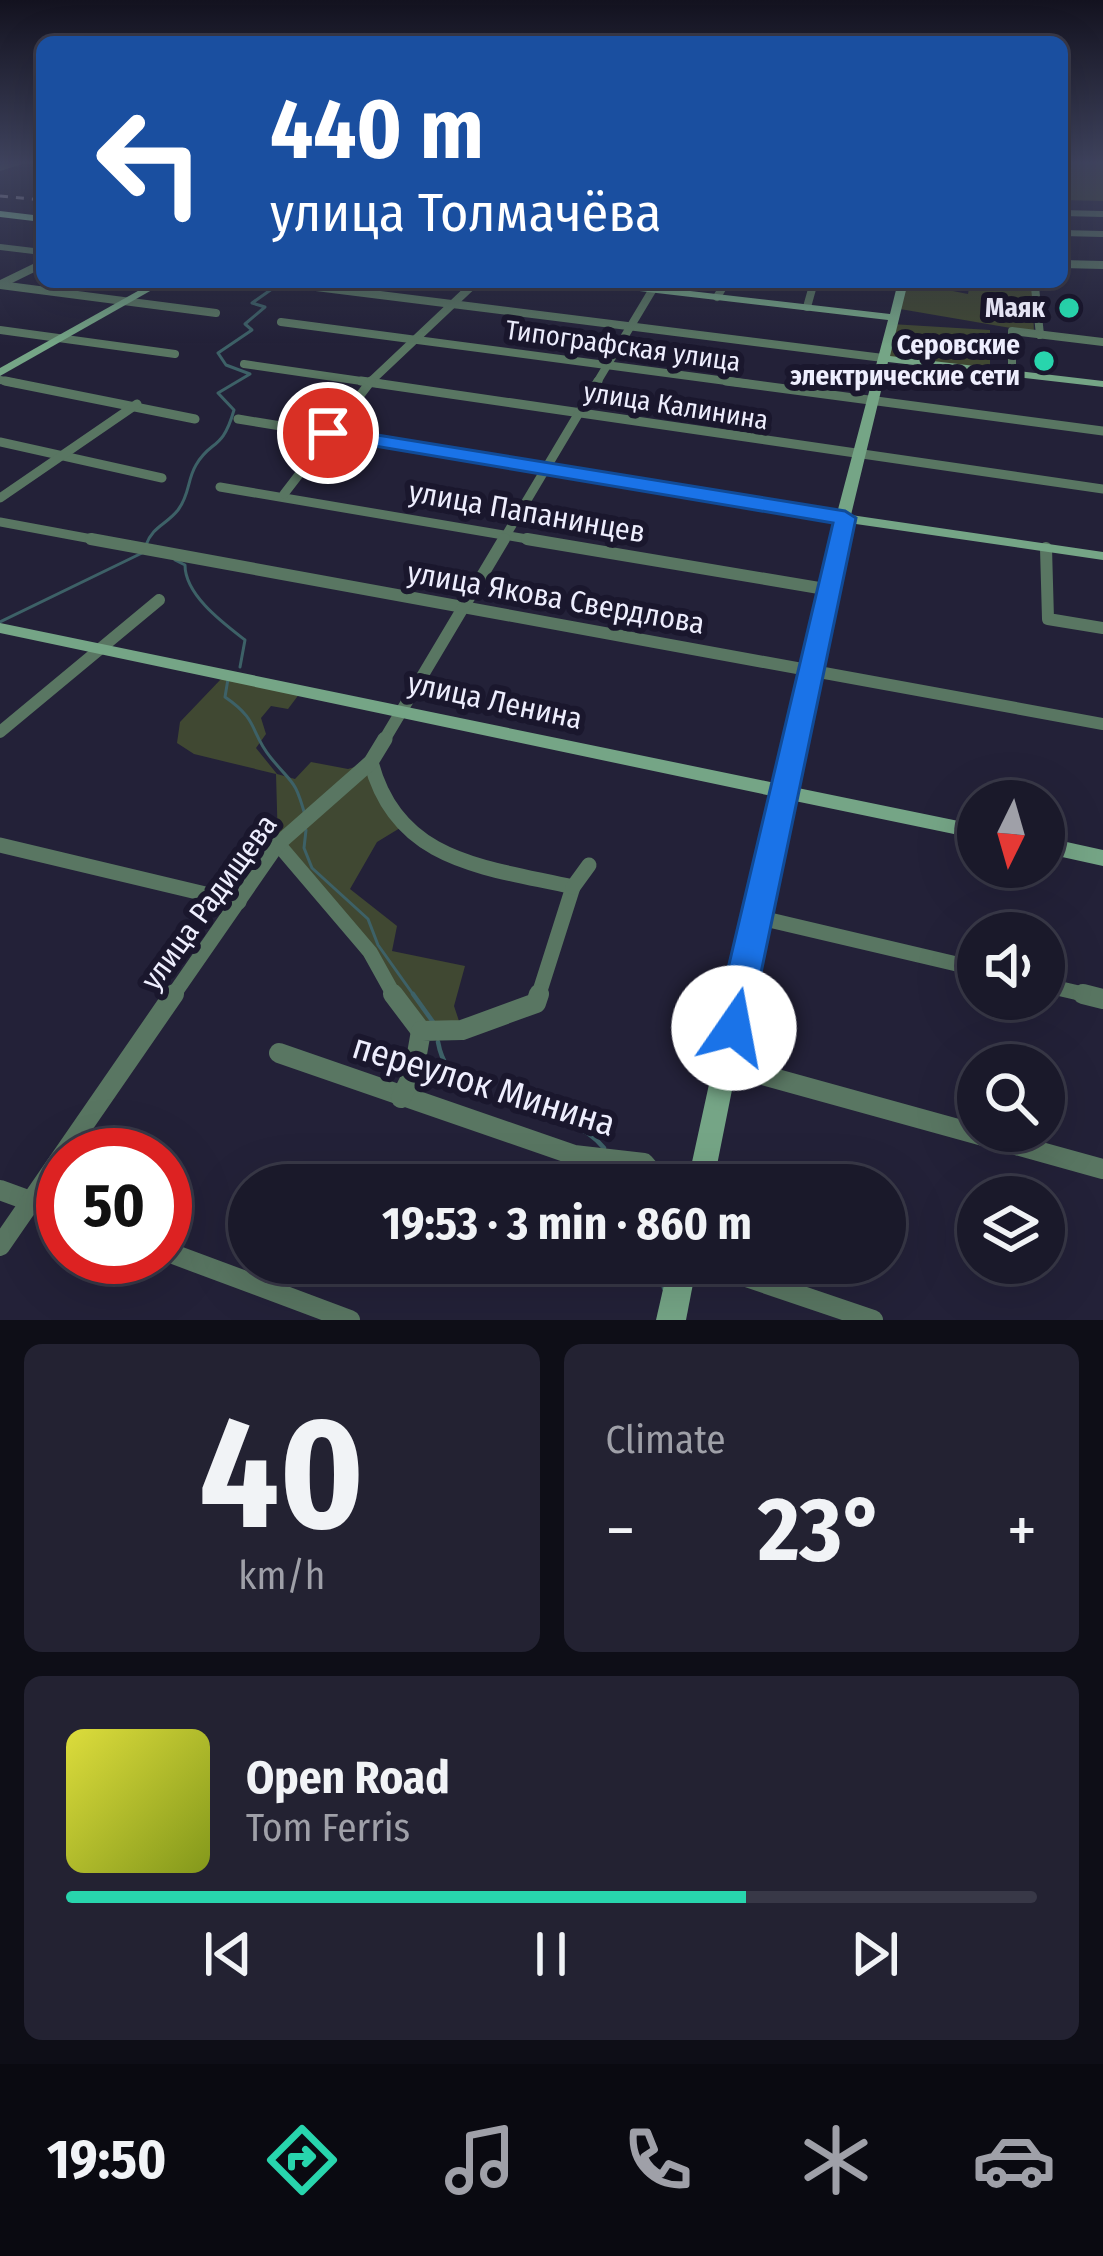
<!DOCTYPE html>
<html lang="en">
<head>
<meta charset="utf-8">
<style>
	body { margin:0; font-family:"Fira Sans Condensed",sans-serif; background:#232232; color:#f1f3f6; height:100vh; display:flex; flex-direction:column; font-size:45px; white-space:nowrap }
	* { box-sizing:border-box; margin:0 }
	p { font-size:39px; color:#9fa0a8 }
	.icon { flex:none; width:66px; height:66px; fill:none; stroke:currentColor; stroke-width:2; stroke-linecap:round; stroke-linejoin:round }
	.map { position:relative; height:1320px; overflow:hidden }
	.side { display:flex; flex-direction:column; gap:24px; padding:24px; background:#0e0e17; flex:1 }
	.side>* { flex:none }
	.guide { position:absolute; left:36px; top:36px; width:1032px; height:252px; border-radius:18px; box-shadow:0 12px 48px #0002,0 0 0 3px #383847; background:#1a4fa0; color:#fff; overflow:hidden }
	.needle { width:78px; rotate:185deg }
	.tools { position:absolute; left:957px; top:780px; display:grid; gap:24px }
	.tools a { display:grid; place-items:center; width:108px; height:108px; border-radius:50%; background:#1a192a; box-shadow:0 12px 48px #0002,0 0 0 3px #383847; font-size:60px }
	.speed { position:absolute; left:36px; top:1128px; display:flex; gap:24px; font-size:60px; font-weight:700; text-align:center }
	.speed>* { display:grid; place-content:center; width:156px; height:156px; border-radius:50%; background:#1a192a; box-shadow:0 12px 48px #0002,0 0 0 3px #383847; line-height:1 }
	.speed .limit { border:18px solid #d22; background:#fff; color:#111 }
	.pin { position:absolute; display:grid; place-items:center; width:102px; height:102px; color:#fff; margin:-51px; border:6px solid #fff; border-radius:50%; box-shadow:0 3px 12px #0007 }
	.me { position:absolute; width:132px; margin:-66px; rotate:12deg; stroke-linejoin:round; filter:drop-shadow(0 0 9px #0008) }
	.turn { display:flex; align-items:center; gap:42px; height:252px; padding:0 36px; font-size:54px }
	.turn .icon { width:156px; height:156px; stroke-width:2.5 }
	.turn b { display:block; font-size:84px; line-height:102px }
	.big { font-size:90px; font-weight:700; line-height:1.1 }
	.side .card { flex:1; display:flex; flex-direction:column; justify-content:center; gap:18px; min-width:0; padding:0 42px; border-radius:18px; background:#232232 }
	.side .dial { align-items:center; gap:0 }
	.dial b { font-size:156px; line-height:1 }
	.song { display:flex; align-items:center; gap:36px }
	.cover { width:144px; height:144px; border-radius:18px; background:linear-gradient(135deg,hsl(60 70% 55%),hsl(70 70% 35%)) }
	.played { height:12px; border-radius:6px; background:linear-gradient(90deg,#28d5ad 70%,#383847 70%) }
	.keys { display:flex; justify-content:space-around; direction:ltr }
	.heat { display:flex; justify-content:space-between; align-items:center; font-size:66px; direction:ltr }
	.side .tiles { flex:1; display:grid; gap:24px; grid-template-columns:1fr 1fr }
	.card:last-child { grid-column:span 2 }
	.trip { position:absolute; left:228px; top:1164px; width:678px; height:120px; border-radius:60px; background:#1a192a; box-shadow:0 12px 48px #0002,0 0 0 3px #383847; font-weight:700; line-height:120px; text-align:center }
	.tab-bar { display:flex; height:192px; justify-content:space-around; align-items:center; background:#0a0a11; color:#9fa0a8 }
	.tab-bar .icon { width:84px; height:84px }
	.tab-bar .current { color:#28d5ad }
	.tab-bar b { font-size:54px; color:#f1f3f6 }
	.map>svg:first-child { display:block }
	.green { fill:#404832 }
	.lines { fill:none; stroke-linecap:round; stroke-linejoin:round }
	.stream-far1 { stroke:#3d6167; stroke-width:3 }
	.stream { stroke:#3d6167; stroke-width:4.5 }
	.street-far5 { stroke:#597662; stroke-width:6 }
	.street-far4 { stroke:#597662; stroke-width:8 }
	.street-far3 { stroke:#597662; stroke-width:9 }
	.street-far2 { stroke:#597662; stroke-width:12 }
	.street-far1 { stroke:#597662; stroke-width:15 }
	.street { stroke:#597662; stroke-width:20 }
	.secondary { fill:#75a586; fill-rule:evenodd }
	.primary { fill:#8bcaa1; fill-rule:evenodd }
	.rail { stroke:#a7a6b8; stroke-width:3; stroke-dasharray:8 8; stroke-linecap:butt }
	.route { fill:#1a73e8; stroke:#114b97; stroke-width:3 }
	.poi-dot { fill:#28d5ad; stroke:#1a172d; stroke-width:4.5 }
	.labels { text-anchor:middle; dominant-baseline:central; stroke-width:12; stroke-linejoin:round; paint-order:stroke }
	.far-poi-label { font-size:27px; font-weight:bold; fill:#eeeefe; stroke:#1a172d; text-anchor:end }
	.far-street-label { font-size:27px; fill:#eeeefe; stroke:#1a172d }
	.street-label { font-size:30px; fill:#eeeefe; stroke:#1a172d }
	.near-street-label { font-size:36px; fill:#eeeefe; stroke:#1a172d }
</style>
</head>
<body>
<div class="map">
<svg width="1103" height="1320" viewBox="0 0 1103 1320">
	<rect width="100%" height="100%" fill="#232138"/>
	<g class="green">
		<polygon points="1062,161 1103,161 1103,201 1062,200"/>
		<polygon points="907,282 968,294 970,283 960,282 1026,285 1032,289 1034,332 900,309"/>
		<polygon points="891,324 990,330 990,369 883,358"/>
		<polygon points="222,678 300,693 288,709 271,706 261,718 266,734 256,748 277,774 295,779 311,762 348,769 371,762 400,828 377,842 350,889 397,926 392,951 465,966 454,1006 462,1030 421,1031 278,844 276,774 194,754 177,743 180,722"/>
	</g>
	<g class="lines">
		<g class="stream-far1">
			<path d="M146,545C153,526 166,525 178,510C190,494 187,480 196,465C211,439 222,452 234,410L218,393L250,374L226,365L218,353L252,330L245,324L265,307L252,303L279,284"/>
			<path d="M175,560L185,565C185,595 223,623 245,640L240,667"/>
			<polyline points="0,622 142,553"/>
			<path d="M228,679L225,697C260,721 249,731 271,758C293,785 295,779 305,815"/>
			<polyline points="306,830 304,848 312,868 368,919 378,945 415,997"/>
		</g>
		<g class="stream">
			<polyline points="413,994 433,1022"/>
			<path d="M438,1042C452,1121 560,1094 604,1148"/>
			<polyline points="607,1168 621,1185"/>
			<polyline points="659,1263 664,1288"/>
		</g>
		<g class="street-far5">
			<polyline points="0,168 22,161"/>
			<polyline points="1062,213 1103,214"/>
			<polyline points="1062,233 1103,234"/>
			<polyline points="0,247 42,252"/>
		</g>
		<g class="street-far4">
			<polyline points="1062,264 1103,265"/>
			<polyline points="276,282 883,358"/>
			<polyline points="1008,282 1035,287 1040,335"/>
			<polyline points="1,284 42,264"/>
			<polyline points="0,285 216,313"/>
			<polyline points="717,297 726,282"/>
			<polyline points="807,307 814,282"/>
			<polyline points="281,322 749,384"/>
			<polyline points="0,330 175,354"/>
			<polyline points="244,364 382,384"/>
			<polyline points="1012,373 1012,331 1103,342"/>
			<polyline points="0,380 20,384"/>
			<polyline points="368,384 476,282"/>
			<polyline points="596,384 653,289"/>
		</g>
		<g class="street-far3">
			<polyline points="5,381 195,419"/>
			<polyline points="361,381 1103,489"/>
			<polyline points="726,381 1103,431"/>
			<polyline points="238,419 845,518"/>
			<polyline points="0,442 162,478"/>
			<polyline points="220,487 545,542"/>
			<polyline points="284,494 371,381"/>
			<polyline points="0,498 137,404"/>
			<polyline points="0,522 108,542"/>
			<polyline points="502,542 598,381"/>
		</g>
		<g class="street-far2">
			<polyline points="91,539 1103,724"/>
			<polyline points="527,539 825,589"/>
			<polyline points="1046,548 1048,619 1103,628"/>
			<polyline points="0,732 159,600"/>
			<polyline points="383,742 504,539"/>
		</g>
		<g class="street-far1">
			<path d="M371,762C397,863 486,867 573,887L538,997"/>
			<polyline points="278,844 370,952 395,997"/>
			<polyline points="0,845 239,902"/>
			<polyline points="573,887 589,865"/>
			<polyline points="757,917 978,969"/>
			<polyline points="1044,985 1096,997"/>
			<polyline points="172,997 278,844 371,762 385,739"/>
		</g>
		<g class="street">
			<polyline points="393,994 421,1031"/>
			<polyline points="1083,994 1103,999"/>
			<polyline points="279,1053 574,1155 644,1163 663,1185"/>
			<polyline points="726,1065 1103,1169"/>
			<polyline points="401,1098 414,1071 421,1031 462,1030 536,1003 539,994"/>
			<polyline points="0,1190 63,1213"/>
			<polyline points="0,1246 174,994"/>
			<polyline points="165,1251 350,1320"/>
			<polyline points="705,1263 873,1320"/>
		</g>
		<g class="secondary">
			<polygon points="154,282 166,282 0,376 0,368"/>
			<polygon points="583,282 612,282 890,314 898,282 908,282 890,356 1103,381 1103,387 888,362 851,515 1103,552 1103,560 849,523 833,589 793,787 978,825 978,839 790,800 713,1185 687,1185 772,796 0,633 0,623 775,783 817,589 888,320 588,285"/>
			<polygon points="1044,837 1103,850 1103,866 1044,853"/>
			<polygon points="669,1263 697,1263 686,1320 656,1320"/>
		</g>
		<polygon class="primary" points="0,211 42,216 42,222 0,217"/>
		<polyline class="rail" points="0,196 42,200"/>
	</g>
	<linearGradient id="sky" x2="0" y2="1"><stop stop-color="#13121f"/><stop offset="0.47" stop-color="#3f435e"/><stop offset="1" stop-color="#3f435e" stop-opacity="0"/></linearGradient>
	<rect width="1103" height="346" fill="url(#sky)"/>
	<polygon class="route" points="328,427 845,511 856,518 747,1040 734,1045 720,1040 714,1028 833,523 321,437 321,429"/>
	<g class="poi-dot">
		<circle cx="1069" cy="308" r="12"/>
		<circle cx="1044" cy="361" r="12"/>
	</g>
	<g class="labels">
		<g class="far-poi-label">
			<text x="1045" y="308">Маяк</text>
			<text x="1020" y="345">Серовские<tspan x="1020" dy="31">электрические сети</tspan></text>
		</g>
		<g class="far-street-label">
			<text transform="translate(623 346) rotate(8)">Типографская улица</text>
			<text transform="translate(676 406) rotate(9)">улица Калинина</text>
		</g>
		<g class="street-label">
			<text transform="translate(527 512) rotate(10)">улица Папанинцев</text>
			<text transform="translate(556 598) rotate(10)">улица Якова Свердлова</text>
			<text transform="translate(495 701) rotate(12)">улица Ленина</text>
			<text transform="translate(209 902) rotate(-54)">улица Радищева</text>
		</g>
		<g class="near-street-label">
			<text transform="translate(484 1085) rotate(17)">переулок Минина</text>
		</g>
	</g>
</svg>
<div class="tools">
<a><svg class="needle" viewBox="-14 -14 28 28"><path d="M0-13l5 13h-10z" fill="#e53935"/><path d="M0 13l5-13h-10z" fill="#9fa0a8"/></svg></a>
<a><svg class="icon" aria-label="sound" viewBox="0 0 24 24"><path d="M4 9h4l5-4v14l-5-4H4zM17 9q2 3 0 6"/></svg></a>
<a><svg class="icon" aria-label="search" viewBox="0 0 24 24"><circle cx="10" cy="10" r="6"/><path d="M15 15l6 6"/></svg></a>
<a><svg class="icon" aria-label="layers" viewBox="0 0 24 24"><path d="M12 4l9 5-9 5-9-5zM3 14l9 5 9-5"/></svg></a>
</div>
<div class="speed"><div class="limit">50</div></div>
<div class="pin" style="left:328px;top:433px;background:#d93025"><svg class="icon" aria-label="arrive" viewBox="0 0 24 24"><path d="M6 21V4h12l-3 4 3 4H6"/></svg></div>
<svg class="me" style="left:734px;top:1028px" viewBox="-20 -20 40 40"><circle r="19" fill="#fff"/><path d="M0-13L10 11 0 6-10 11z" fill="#1a73e8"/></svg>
<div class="trip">19:53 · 3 min · 860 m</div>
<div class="guide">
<div class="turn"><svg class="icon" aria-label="left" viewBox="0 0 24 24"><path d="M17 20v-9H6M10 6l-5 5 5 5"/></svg><div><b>440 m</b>улица Толмачёва</div></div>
</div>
</div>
<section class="side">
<div class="tiles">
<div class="card dial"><b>40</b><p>km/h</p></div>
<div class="card"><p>Climate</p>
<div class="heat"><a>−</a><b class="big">23°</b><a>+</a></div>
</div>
<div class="card">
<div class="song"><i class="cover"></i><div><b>Open Road</b><p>Tom Ferris</p></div></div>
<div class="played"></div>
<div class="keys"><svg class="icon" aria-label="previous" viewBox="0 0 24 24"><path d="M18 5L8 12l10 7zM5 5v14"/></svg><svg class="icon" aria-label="pause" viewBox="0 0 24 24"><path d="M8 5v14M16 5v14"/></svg><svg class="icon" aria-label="next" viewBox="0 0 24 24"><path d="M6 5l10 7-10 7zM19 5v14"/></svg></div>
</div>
</div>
</section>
<nav class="tab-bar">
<b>19:50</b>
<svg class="icon current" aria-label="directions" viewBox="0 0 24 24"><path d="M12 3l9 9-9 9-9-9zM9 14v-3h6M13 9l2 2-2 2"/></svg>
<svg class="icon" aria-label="music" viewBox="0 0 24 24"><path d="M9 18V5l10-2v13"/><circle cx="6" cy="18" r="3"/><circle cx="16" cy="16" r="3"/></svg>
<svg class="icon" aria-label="phone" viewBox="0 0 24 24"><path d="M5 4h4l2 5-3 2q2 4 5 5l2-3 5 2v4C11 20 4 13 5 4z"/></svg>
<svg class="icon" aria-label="climate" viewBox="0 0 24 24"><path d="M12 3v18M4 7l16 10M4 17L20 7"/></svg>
<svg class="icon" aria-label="car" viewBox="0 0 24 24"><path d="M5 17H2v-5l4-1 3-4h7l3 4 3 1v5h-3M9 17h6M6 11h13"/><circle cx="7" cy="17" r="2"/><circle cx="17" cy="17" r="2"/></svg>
</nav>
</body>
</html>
